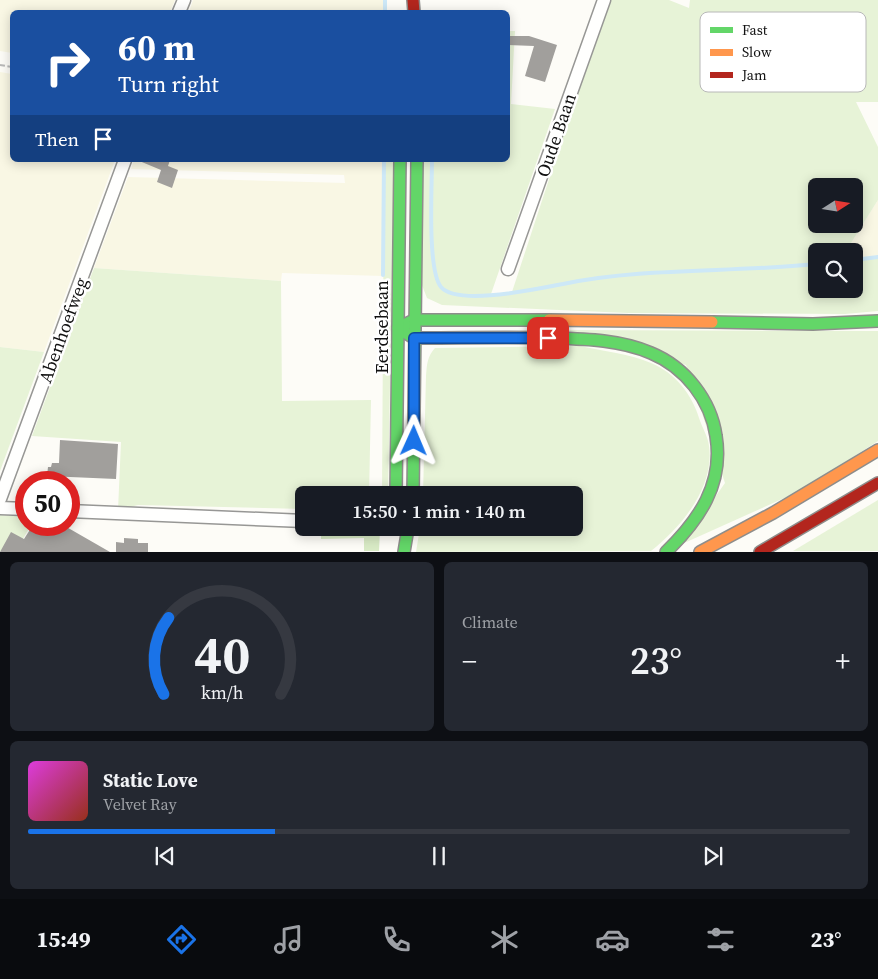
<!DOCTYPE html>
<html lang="en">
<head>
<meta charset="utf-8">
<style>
	body { margin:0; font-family:"Source Serif 4",serif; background:#242831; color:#f1f3f6; height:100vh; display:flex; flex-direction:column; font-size:19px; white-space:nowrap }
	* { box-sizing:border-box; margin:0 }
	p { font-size:16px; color:#9ea1a6 }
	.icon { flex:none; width:28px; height:28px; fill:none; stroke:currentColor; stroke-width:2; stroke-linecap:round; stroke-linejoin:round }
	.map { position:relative; height:552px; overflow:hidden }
	.sheet { display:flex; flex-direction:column; gap:10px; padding:10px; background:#0d0f14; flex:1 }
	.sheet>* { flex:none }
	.banner { position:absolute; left:10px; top:10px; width:500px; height:152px; border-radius:8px; box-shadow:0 2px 12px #0003; background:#1a4fa0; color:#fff; overflow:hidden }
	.needle { width:32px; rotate:78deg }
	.fabs { position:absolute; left:808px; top:178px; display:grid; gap:10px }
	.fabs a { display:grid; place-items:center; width:55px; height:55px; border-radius:8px; background:#171b24; box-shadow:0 2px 12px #0003; font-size:25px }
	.speed { position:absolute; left:15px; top:471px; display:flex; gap:10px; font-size:25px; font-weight:700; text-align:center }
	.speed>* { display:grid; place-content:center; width:65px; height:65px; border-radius:50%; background:#171b24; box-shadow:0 2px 12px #0003; line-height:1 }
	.speed .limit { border:8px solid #d22; background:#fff; color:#111 }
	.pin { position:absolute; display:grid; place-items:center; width:42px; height:42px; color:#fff; margin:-21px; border-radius:10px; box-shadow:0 2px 8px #0006 }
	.me { position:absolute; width:55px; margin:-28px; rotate:1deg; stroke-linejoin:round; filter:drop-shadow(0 0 4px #0008) }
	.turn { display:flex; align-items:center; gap:18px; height:105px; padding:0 25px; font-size:22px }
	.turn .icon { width:65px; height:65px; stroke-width:2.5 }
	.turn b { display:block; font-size:35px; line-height:42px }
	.then { display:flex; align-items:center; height:48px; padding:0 25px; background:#0003; gap:10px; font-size:19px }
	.big { font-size:38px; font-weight:600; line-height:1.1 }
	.sheet .widget { flex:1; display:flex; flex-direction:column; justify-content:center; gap:8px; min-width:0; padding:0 18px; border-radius:8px; background:#242831 }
	.sheet .dial { align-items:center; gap:0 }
	.dial svg { height:130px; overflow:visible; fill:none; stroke:#363941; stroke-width:7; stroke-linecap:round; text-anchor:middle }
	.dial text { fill:#f1f3f6; stroke:none }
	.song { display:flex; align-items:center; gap:15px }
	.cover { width:60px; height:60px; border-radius:8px; background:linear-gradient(135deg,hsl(300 70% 55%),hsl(10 70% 35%)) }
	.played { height:5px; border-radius:2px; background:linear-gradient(90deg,#1a73e8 30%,#363941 30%) }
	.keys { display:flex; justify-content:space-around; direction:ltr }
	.heat { display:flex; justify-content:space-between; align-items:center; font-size:28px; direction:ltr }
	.sheet .tiles { flex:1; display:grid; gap:10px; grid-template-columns:1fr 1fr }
	.widget:last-child { grid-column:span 2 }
	.trip { position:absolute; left:295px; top:486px; width:288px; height:50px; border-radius:8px; background:#171b24; box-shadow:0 2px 12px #0003; font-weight:600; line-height:50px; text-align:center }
	.menu { display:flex; height:80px; justify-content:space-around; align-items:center; background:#090b0e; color:#9ea1a6 }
	.menu .icon { width:35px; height:35px }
	.menu .current { color:#1a73e8 }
	.menu b { font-size:22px; color:#f1f3f6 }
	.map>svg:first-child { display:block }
	.farmland { fill:#f9f7e4 }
	.green { fill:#e7f3d7; fill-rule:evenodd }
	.forest { fill:#d8eac5 }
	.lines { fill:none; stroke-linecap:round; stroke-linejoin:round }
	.stream { stroke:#cde8f7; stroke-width:4 }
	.building { fill:#a19f9c }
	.street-casing { stroke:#979795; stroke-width:15 }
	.fast-casing { stroke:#8e8d8b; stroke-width:14 }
	.slow-casing { stroke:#8e8d8b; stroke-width:14 }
	.jam-casing { stroke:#8e8d8b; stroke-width:14 }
	.path { stroke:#b9b9b8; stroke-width:2; stroke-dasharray:5 2.5; stroke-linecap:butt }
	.street { stroke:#fffffe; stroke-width:12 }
	.fast { stroke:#63d668; stroke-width:11 }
	.slow { stroke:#ff974d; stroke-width:11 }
	.jam { stroke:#b3261e; stroke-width:11 }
	.route-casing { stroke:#114b97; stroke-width:12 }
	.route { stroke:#1a73e8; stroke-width:9 }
	.labels { text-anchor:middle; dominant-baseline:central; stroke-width:5; stroke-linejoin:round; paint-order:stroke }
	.street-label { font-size:18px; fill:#111; stroke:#fff }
	.key { fill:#fff; stroke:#b8b8b8; stroke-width:1 }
	.key-label { font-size:14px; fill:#111 }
</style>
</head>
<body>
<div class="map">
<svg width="878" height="552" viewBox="0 0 878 552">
	<rect width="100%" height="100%" fill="#fdfcf7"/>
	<g class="farmland">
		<polygon points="0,0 175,0 170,12 12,12 12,53 0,51"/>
		<polygon points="193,0 385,0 385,12 189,12"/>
		<polygon points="0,72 12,74 12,160 115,160 44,352 0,347"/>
		<polygon points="134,160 384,160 383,276 282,273 281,281 94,268 128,177 345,183 344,175 131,169"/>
		<polygon points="878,200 878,257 854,260 854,251 846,251"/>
	</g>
	<g class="green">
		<path d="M610,0H669L689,8L690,0H878V102H856L878,147V200L846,251H816V289H854V260L878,257V311L845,314L628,313L442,305L427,298L418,275L421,160H508V31H515L511,104L555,109L491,294L512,292L577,94ZM816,186H854V224H816Z"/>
		<polygon points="384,160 394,160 388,495 382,495"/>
		<polygon points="94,268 281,281 282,401 371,400 369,495 304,495 304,509 138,505 118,510 121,442 32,436"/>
		<polygon points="566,330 878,331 878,441 800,491 682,544 725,483 686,365"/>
		<path d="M580,346C602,351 631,354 651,363C675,373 691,393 699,418C702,427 708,437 709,446C715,488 680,528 651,551L416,552L420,528H574V495H423L426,376C427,364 427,357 435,348Z"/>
		<polygon points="0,347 44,352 0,471"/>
		<polygon points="878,500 878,551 793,551"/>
		<polygon points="0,515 26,516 26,525 31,525 16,551 0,551"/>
	</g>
	<polygon class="forest" points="321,528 380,530 379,551 364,551 364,538 321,539"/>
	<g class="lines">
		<g class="stream">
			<polyline points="385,12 385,0"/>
			<path d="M432,160C432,186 427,270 441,287C458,307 540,288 563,284C646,267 732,273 816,264"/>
			<polyline points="854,260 878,257"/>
			<polyline points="383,275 384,160"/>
		</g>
	</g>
	<g class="building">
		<polygon points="508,36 529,36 557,45 545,82 525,76 534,46 508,45"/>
		<polygon points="137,160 170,160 168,166 178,170 172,188 157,182 161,170"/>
		<polygon points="60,440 118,444 116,479 47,476 48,467 51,467 52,463 59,463"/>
		<polygon points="33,525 47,532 51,525 63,525 110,552 0,552 11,532 24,539"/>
		<polygon points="124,538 138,539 138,543 148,543 148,552 116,552 116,542 124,543"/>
	</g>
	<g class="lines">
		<g class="street-casing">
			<g id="street">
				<polyline points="179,12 184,0"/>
				<polyline points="508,269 604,0"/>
				<polyline points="0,499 125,160"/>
				<polyline points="0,508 26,509"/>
				<polyline points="69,511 304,521"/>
			</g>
		</g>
		<g class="fast-casing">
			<g id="fast">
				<path d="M549,320H414L398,328L414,338C461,338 508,337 554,338C587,339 621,340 651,353C685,367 711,400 716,436C724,484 699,520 666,552"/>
				<polyline points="712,322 813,324 878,321"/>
				<polyline points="396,495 400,160"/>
				<polyline points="413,495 417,160"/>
				<polyline points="404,552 408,528"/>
			</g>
		</g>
		<g class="slow-casing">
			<g id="slow">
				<polyline points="549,320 712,322"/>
				<polyline points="700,552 773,513 878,450"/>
			</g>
		</g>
		<g class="jam-casing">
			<g id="jam">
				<polyline points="413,0 414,12"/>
				<polyline points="760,552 878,483"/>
			</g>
		</g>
		<polyline class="path" points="0,65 12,67"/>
		<use href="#street" class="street"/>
		<use href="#fast" class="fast"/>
		<use href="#slow" class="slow"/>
		<use href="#jam" class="jam"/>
	</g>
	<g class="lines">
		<g class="route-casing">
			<polyline id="route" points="414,441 414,338 548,338"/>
		</g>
		<use href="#route" class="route"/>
	</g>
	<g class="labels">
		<g class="street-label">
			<text transform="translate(556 135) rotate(-71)">Oude Baan</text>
			<text transform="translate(381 327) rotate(-90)">Eerdsebaan</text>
			<text transform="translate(63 330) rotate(-70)">Abenhoefweg</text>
		</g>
	</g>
	<rect x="700" y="12" width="166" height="80" rx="8" class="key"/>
	<rect x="710" y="27" width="23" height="6" fill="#63d668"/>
	<rect x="710" y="49" width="23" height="7" fill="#ff974d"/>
	<rect x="710" y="72" width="23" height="6" fill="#b3261e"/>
	<g class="key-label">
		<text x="742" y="35">Fast</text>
		<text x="742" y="57">Slow</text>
		<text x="742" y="80">Jam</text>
	</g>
</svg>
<div class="fabs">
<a><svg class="needle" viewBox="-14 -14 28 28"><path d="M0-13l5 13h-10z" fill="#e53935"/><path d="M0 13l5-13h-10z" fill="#9ea1a6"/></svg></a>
<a><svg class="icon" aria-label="search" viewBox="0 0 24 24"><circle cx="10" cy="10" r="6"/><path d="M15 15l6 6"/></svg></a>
</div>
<div class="speed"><div class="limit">50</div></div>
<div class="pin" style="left:548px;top:338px;background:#d93025"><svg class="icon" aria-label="arrive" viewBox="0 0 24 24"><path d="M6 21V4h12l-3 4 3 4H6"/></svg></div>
<svg class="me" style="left:414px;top:441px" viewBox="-20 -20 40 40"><path d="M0-17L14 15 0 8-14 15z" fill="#1a73e8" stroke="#fff" stroke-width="4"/></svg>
<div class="trip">15:50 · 1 min · 140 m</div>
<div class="banner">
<div class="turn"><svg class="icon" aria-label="right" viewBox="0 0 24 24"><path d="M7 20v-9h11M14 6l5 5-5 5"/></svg><div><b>60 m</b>Turn right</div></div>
<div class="then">Then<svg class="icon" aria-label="arrive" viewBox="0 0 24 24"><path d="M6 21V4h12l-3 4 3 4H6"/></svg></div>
</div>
</div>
<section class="sheet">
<div class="tiles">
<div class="widget dial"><svg viewBox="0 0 100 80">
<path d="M14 69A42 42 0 1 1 86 69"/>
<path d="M14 69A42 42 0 0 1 17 22" stroke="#1a73e8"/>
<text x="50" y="56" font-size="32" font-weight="700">40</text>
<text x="50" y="72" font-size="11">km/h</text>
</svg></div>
<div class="widget"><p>Climate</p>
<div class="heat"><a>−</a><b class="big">23°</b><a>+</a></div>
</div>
<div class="widget">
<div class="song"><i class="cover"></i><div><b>Static Love</b><p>Velvet Ray</p></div></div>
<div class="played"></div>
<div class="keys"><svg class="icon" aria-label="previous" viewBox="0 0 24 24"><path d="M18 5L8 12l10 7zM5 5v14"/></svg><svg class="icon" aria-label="pause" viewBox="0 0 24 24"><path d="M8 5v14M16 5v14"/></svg><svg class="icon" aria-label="next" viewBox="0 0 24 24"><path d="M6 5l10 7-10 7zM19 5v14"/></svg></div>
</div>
</div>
</section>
<nav class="menu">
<b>15:49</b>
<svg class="icon current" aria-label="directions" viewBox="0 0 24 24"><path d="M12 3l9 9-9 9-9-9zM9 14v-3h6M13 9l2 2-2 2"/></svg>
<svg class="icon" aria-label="music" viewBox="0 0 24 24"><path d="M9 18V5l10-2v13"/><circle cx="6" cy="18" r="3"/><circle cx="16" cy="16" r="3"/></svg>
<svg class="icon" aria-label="phone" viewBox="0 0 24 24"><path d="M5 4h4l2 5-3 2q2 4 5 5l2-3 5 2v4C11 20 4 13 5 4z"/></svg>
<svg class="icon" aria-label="climate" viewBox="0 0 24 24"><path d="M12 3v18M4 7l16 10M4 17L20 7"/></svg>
<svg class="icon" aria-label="car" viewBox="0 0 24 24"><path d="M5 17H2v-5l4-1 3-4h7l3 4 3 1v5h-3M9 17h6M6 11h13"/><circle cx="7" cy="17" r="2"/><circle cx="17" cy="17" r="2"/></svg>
<svg class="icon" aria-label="filters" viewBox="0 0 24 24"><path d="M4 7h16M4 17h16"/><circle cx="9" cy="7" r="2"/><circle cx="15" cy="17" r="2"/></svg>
<b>23°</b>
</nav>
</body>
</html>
